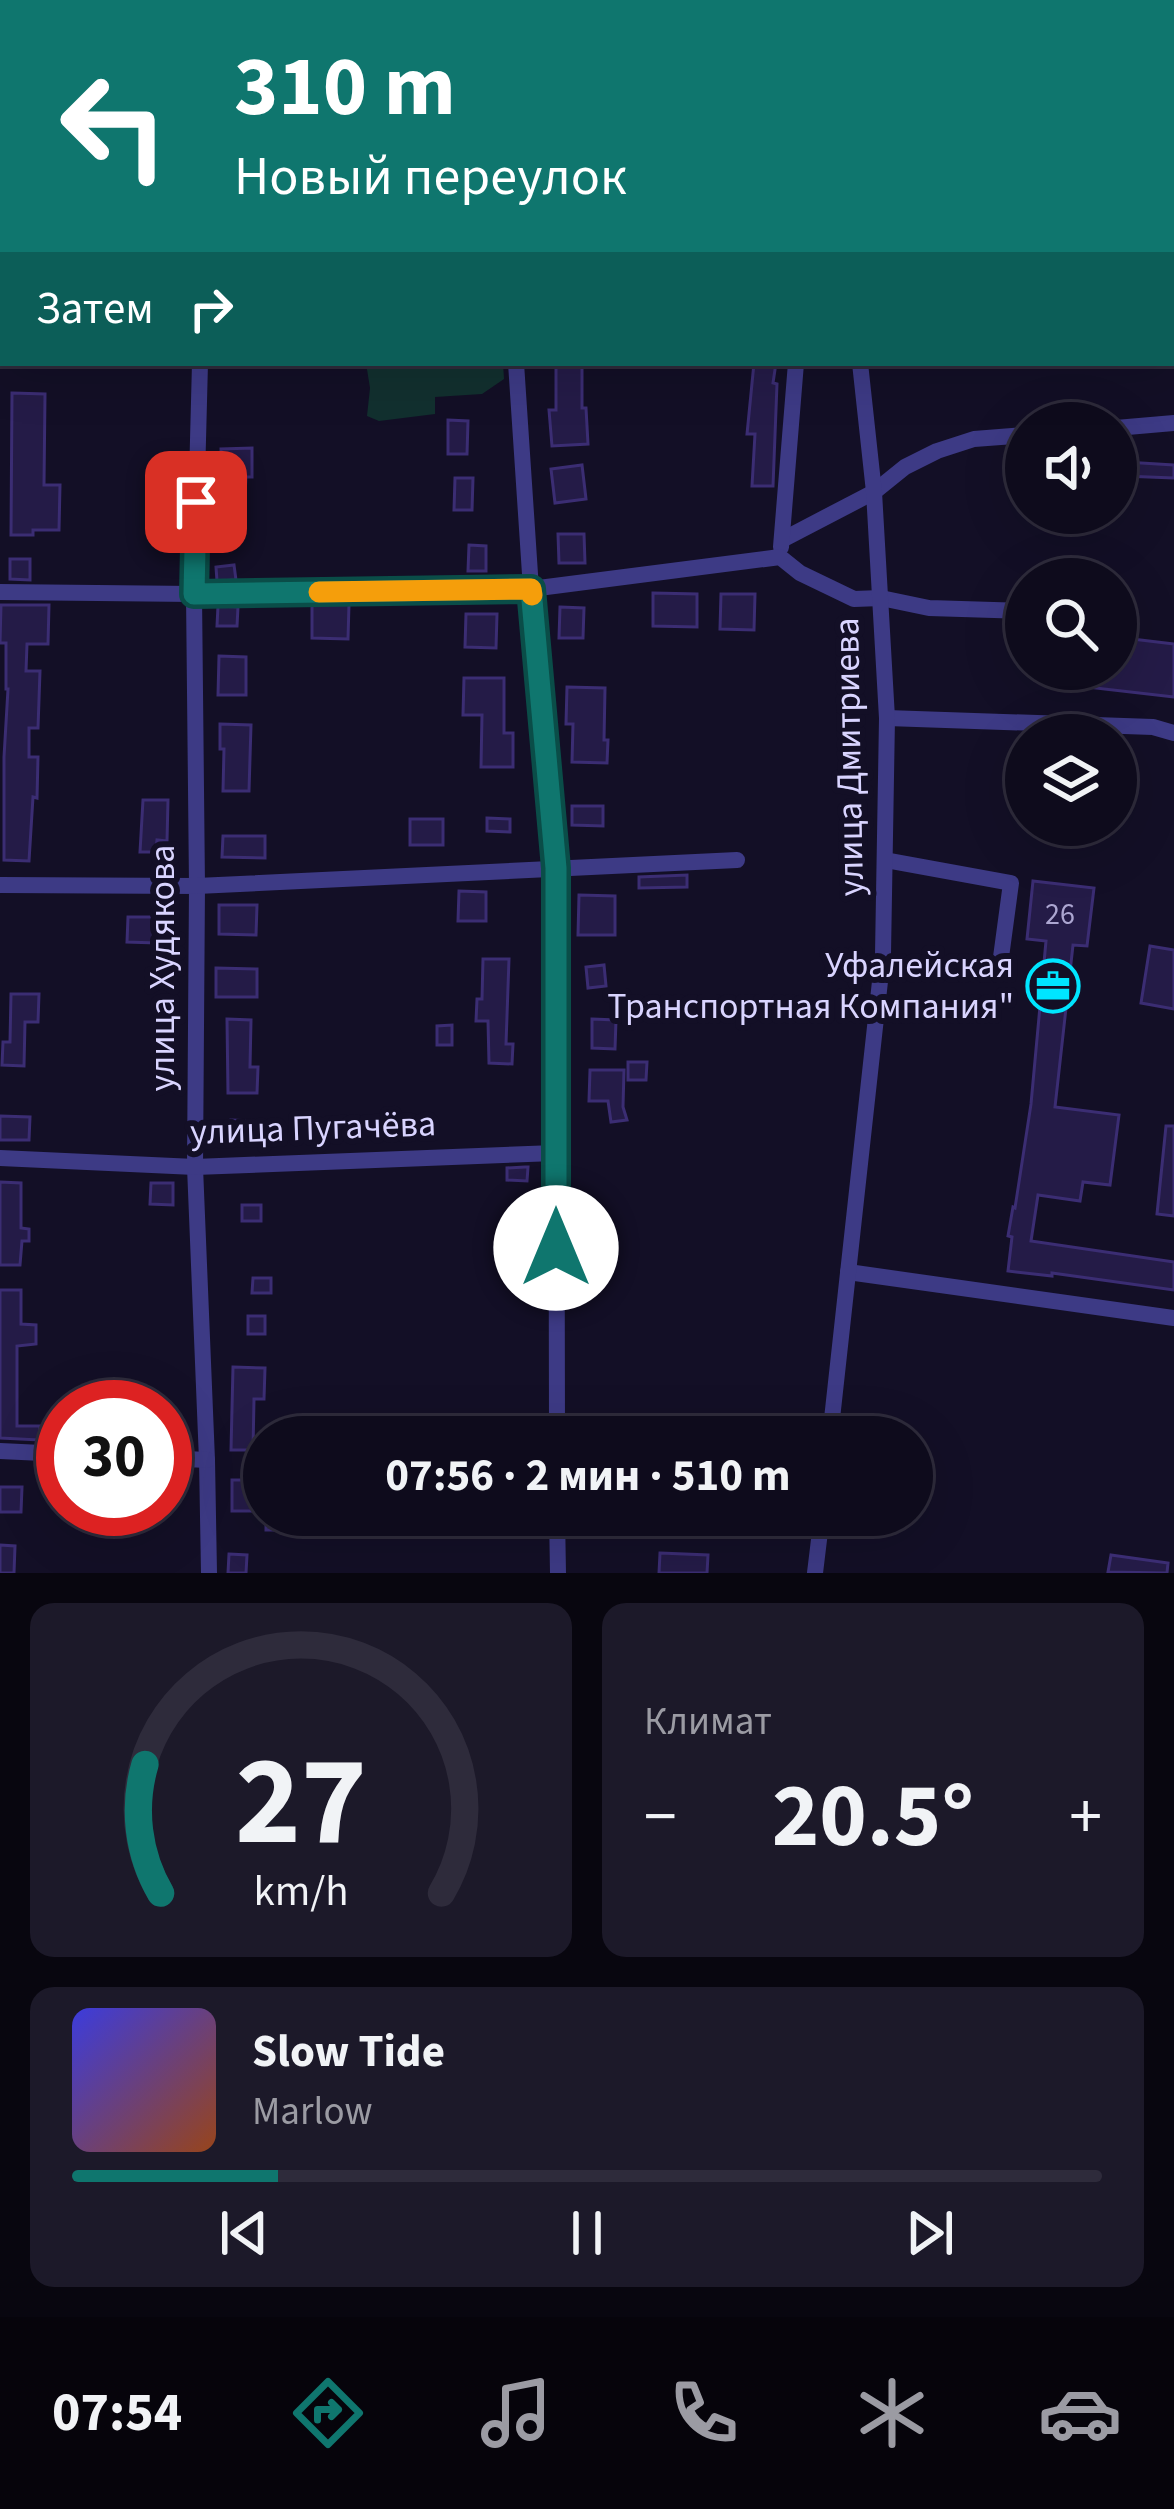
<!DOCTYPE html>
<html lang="ru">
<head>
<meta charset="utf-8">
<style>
	body { margin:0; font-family:"Source Sans 3",sans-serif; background:#1c1929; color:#f1f3f6; height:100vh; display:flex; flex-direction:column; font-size:45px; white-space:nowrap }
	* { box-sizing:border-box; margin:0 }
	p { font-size:39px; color:#9b9ba3 }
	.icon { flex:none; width:66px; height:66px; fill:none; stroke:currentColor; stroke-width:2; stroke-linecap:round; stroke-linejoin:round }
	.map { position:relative; height:1573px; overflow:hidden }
	.panel { display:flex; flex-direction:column; gap:30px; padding:30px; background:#08060f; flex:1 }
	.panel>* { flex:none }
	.top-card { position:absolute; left:0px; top:0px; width:1176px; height:366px; box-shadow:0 12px 48px #0002,0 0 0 3px #2e2b3b; background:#0f766e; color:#fff; overflow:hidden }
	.buttons { position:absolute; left:1005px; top:402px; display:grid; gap:24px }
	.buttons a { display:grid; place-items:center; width:132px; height:132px; border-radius:50%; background:#0e0b1c; box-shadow:0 12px 48px #0002,0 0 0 3px #2e2b3b; font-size:60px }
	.speed { position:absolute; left:36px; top:1380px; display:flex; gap:24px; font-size:60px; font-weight:700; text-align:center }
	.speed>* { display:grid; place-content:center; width:156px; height:156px; border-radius:50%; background:#0e0b1c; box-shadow:0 12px 48px #0002,0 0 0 3px #2e2b3b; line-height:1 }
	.speed .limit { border:18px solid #d22; background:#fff; color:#111 }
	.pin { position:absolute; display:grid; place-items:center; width:102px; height:102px; color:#fff; margin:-51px; border-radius:24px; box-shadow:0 6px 18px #0006 }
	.me { position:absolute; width:132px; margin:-66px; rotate:0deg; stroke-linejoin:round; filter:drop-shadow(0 0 9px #0008) }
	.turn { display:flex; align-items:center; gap:42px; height:252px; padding:0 36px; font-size:54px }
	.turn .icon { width:156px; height:156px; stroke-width:2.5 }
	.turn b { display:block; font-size:84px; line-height:102px }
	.then { display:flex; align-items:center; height:114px; padding:0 36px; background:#0003; gap:24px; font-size:45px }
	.big { font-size:90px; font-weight:700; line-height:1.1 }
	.panel .tile { flex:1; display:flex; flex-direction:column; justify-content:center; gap:18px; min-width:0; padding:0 42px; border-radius:24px; background:#1c1929 }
	.panel .dial { align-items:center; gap:0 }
	.dial svg { height:312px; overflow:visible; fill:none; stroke:#2e2b3b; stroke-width:7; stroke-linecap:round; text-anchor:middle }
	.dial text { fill:#f1f3f6; stroke:none }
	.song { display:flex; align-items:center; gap:36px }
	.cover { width:144px; height:144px; border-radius:18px; background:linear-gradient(135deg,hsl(240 70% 55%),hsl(20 70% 35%)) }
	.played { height:12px; border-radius:6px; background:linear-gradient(90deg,#0f766e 20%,#2e2b3b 20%) }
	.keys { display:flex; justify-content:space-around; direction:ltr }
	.heat { display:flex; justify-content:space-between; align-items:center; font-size:66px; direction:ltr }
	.panel .tiles { flex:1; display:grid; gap:30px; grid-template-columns:1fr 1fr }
	.tile:last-child { grid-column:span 2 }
	.trip { position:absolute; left:243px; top:1416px; width:690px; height:120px; border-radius:60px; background:#0e0b1c; box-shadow:0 12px 48px #0002,0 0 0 3px #2e2b3b; font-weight:700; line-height:120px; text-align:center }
	.tab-bar { display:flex; height:192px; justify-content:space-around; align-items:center; background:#06040b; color:#9b9ba3 }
	.tab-bar .icon { width:84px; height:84px }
	.tab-bar .active { color:#0f766e }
	.tab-bar b { font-size:54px; color:#f1f3f6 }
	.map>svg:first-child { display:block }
	.green { fill:#12302f }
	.building { fill:#241b47; stroke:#3b2d73; stroke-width:3 }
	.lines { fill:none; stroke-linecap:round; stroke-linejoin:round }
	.path { stroke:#2fb8b0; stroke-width:3; stroke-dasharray:6 9; stroke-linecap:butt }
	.minor { stroke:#3d3a85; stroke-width:16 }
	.route-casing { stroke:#0a4d48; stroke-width:30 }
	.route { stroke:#0f766e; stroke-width:21 }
	.slow { stroke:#f59e0b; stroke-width:21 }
	.labels { text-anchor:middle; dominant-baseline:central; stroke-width:12; stroke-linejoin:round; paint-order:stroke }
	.number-label { font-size:30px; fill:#aca6d1 }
	.street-label { font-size:36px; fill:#d9d4ff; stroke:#130f26 }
	.poi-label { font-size:36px; fill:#d9d4ff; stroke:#130f26; text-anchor:end }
</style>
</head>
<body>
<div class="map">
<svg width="1174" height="1573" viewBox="0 0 1174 1573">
	<rect width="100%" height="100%" fill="#130f26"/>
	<g class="green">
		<polygon points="410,0 819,0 820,3 410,3"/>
		<polygon points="366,363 503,363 504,379 482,394 435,397 435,414 379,421 367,416 370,388"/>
	</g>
	<g class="building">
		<polygon points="754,363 776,363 773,383 777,384 773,486 752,486 755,434 747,434"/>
		<polygon points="582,365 582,408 586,408 588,444 552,446 549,410 556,410 556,366"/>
		<polygon points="12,393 45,394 44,485 60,485 59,530 33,530 33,535 11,535"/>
		<polygon points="448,420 468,421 467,454 448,454"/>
		<polygon points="252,448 252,477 246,477 243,530 218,528 222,494 221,449"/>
		<polygon points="1125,462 1174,465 1174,478 1124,476"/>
		<polygon points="582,465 586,499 555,503 551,469"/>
		<polygon points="455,478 473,478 472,510 454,510"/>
		<polygon points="558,534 584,534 585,563 559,563"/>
		<polygon points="469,545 486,546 486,571 468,571"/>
		<polygon points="10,559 30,559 30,580 10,579"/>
		<polygon points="234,565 236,580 217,581 216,567"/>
		<polygon points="653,593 697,594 697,627 653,626"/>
		<polygon points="721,594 755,594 754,630 720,629"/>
		<polygon points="349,604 348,639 312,638 312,605"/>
		<polygon points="1,605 49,605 48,644 27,644 26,671 40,671 38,728 29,728 29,757 38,757 37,798 33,797 29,861 4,860 4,757 8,689 6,689 6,643 0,643"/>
		<polygon points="218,606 238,607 237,626 217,626"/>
		<polygon points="560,607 584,608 583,638 559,638"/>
		<polygon points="466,614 497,614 496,648 465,647"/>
		<polygon points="1124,638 1174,644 1174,697 1078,686 1080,669 1116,669 1116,666 1119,666"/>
		<polygon points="219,656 246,657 246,695 218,695"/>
		<polygon points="464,678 504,678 504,733 513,733 513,767 481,767 482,715 463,715"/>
		<polygon points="567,687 605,688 604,740 608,740 607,763 572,762 573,724 566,724"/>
		<polygon points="220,724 251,725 249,791 223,791 224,749 220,749"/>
		<polygon points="143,800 168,800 167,841 157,840 156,852 140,852"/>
		<polygon points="572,806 603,806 603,826 572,825"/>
		<polygon points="487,818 510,819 510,832 487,831"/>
		<rect x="410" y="819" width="33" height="26"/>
		<polygon points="223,836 265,836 265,858 222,857"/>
		<polygon points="687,875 687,887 639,888 639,877"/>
		<polygon points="1033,881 1094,888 1087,946 1073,945 1055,1107 1119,1115 1110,1185 1083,1182 1080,1201 1038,1195 1031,1241 1174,1262 1174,1290 1052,1273 1052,1276 1008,1271 1012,1237 1008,1236 1013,1207 1015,1208 1031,1104 1046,941 1027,939"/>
		<polygon points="459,891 486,892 486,921 458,921"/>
		<polygon points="579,895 615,896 615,935 578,935"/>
		<polygon points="219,905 257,905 256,935 219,934"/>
		<polygon points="128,917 157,917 156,943 127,942"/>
		<polygon points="1150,946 1174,950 1174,1009 1141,1003"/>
		<polygon points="483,959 509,959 506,1044 513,1044 512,1064 489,1063 488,1021 476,1021 477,999 482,999"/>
		<polygon points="604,965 606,986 588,988 586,967"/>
		<polygon points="216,968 257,969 257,997 216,997"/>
		<polygon points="11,994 39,994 38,1022 25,1022 24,1066 2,1065 3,1042 10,1042"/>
		<polygon points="227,1019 251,1020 250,1067 258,1067 257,1093 228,1093"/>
		<polygon points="592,1019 616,1020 615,1049 592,1048"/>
		<polygon points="452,1025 452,1045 437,1045 437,1026"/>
		<polygon points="628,1062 647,1062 646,1080 628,1080"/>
		<polygon points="590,1070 624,1070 623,1107 627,1120 611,1122 608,1101 589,1101"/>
		<polygon points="0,1116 30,1117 29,1140 0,1140"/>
		<polygon points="231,1120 253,1121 253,1144 231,1144"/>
		<polygon points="1166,1126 1174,1126 1174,1216 1157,1214"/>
		<polygon points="525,1167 528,1167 527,1181 507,1180 507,1168"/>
		<polygon points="0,1182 21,1183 21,1228 29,1229 29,1241 22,1241 20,1265 0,1265"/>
		<polygon points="151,1183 173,1183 173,1205 150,1204"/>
		<rect x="242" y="1205" width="19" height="16"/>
		<polygon points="253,1278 271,1278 271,1293 252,1293"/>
		<polygon points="0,1290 21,1290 21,1324 36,1325 36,1344 17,1346 17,1426 40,1426 39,1440 0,1438"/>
		<rect x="248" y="1316" width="17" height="18"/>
		<polygon points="233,1367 265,1368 264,1399 254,1399 253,1450 231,1450"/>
		<polygon points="165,1421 177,1421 178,1446 165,1445"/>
		<rect x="232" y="1480" width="23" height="31"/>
		<polygon points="0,1487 22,1487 21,1512 0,1512"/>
		<rect x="266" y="1515" width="21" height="15"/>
		<polygon points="0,1545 15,1546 14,1573 0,1573"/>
		<polygon points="660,1553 708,1555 707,1573 659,1573"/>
		<polygon points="229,1554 247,1555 246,1573 228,1573"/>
		<polygon points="1111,1555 1168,1563 1167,1573 1108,1572"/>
	</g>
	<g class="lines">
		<polyline class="path" points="0,313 3,313"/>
		<g class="minor">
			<polyline points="830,0 830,3"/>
			<polyline points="199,3 200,0"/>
			<polyline points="1173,92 1174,92"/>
			<polyline points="1173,257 1174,257"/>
			<polyline points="200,363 194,594 197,886 195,1167 207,1460 209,1573"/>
			<polyline points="516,363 531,589 556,868 557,1437"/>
			<polyline points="1116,428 1174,423"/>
			<polyline points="782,540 874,492 905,467 937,451 974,439 1026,435"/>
			<polyline points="781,547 796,363"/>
			<polyline points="0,592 194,594 531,589 780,557 800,573 854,599 881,598 929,608 1026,611"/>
			<polyline points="887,718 1153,727 1174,733"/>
			<polyline points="885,860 1011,883 999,972"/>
			<polyline points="0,885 197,886 737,860"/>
			<polyline points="0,1158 195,1167 555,1153"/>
			<polyline points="848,1272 1174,1318"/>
			<polyline points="830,1437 883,954 887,718 874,492 860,363"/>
			<polyline points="0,1451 63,1454"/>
			<polyline points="165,1458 207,1460"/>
			<polyline points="557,1515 558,1573"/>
			<polyline points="815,1573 822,1515"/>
		</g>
	</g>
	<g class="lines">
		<g class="route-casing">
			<polyline id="route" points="196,502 194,594 531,589 556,868 556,1248"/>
		</g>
		<use href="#route" class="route"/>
		<polyline class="slow" points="319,592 531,589 532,595"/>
	</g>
	<defs>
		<g id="office-ring" transform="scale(2.7)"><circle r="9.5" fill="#130f26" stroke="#00e5ff" stroke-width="1.5"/><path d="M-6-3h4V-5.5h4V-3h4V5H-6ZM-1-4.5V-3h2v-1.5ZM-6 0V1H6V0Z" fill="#00e5ff"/></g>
	</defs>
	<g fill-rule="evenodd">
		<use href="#office-ring" x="1053" y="986"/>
	</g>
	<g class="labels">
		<g class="number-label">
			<text x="1060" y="914">26</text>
		</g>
		<g class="street-label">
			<text transform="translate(849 757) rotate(-91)">улица Дмитриева</text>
			<text transform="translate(162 968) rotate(-90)">улица Худякова</text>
			<text transform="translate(313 1128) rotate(-2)">улица Пугачёва</text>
		</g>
		<g class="poi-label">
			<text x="1014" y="965">Уфалейская<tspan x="1014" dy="41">Транспортная Компания"</tspan></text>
		</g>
	</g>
</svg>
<div class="buttons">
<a><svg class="icon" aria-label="sound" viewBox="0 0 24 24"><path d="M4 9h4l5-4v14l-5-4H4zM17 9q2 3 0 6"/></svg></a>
<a><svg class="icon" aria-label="search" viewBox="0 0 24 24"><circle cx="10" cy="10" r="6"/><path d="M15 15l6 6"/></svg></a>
<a><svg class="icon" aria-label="layers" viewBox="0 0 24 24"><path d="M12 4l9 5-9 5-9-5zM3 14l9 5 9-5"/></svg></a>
</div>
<div class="speed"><div class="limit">30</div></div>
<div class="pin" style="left:196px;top:502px;background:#d93025"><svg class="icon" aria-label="arrive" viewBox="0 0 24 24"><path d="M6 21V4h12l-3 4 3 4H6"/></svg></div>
<svg class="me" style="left:556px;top:1248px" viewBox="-20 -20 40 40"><circle r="19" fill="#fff"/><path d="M0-13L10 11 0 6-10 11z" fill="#0f766e"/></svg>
<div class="trip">07:56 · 2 мин · 510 m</div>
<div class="top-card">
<div class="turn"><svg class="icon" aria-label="left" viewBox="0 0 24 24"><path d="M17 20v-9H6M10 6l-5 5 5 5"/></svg><div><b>310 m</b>Новый переулок</div></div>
<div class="then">Затем<svg class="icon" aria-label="right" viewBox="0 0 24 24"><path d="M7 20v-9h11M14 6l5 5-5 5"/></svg></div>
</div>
</div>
<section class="panel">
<div class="tiles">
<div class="tile dial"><svg viewBox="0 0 100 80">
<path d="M14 69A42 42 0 1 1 86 69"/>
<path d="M14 69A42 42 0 0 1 10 36" stroke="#0f766e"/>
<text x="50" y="56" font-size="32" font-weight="700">27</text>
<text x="50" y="72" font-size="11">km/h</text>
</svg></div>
<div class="tile"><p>Климат</p>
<div class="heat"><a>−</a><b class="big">20.5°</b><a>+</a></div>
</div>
<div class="tile">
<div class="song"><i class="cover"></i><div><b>Slow Tide</b><p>Marlow</p></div></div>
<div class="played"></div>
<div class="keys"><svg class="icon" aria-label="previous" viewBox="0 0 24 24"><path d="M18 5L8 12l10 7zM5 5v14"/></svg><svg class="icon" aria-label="pause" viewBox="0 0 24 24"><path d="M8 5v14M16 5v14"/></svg><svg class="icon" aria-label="next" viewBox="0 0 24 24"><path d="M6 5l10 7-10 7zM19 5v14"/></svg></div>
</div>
</div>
</section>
<nav class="tab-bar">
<b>07:54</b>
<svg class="icon active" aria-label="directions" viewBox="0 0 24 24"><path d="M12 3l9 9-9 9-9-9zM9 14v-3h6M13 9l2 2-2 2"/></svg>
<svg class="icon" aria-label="music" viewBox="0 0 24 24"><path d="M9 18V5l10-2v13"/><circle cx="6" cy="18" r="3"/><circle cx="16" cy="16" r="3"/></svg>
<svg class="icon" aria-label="phone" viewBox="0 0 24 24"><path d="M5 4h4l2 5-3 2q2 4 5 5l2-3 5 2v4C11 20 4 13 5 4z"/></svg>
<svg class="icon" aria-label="climate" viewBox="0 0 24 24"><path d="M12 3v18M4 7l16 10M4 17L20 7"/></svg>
<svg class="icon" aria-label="car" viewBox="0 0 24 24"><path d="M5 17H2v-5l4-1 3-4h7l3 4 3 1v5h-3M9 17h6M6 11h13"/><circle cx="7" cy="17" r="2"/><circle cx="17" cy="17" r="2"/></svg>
</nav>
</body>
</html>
